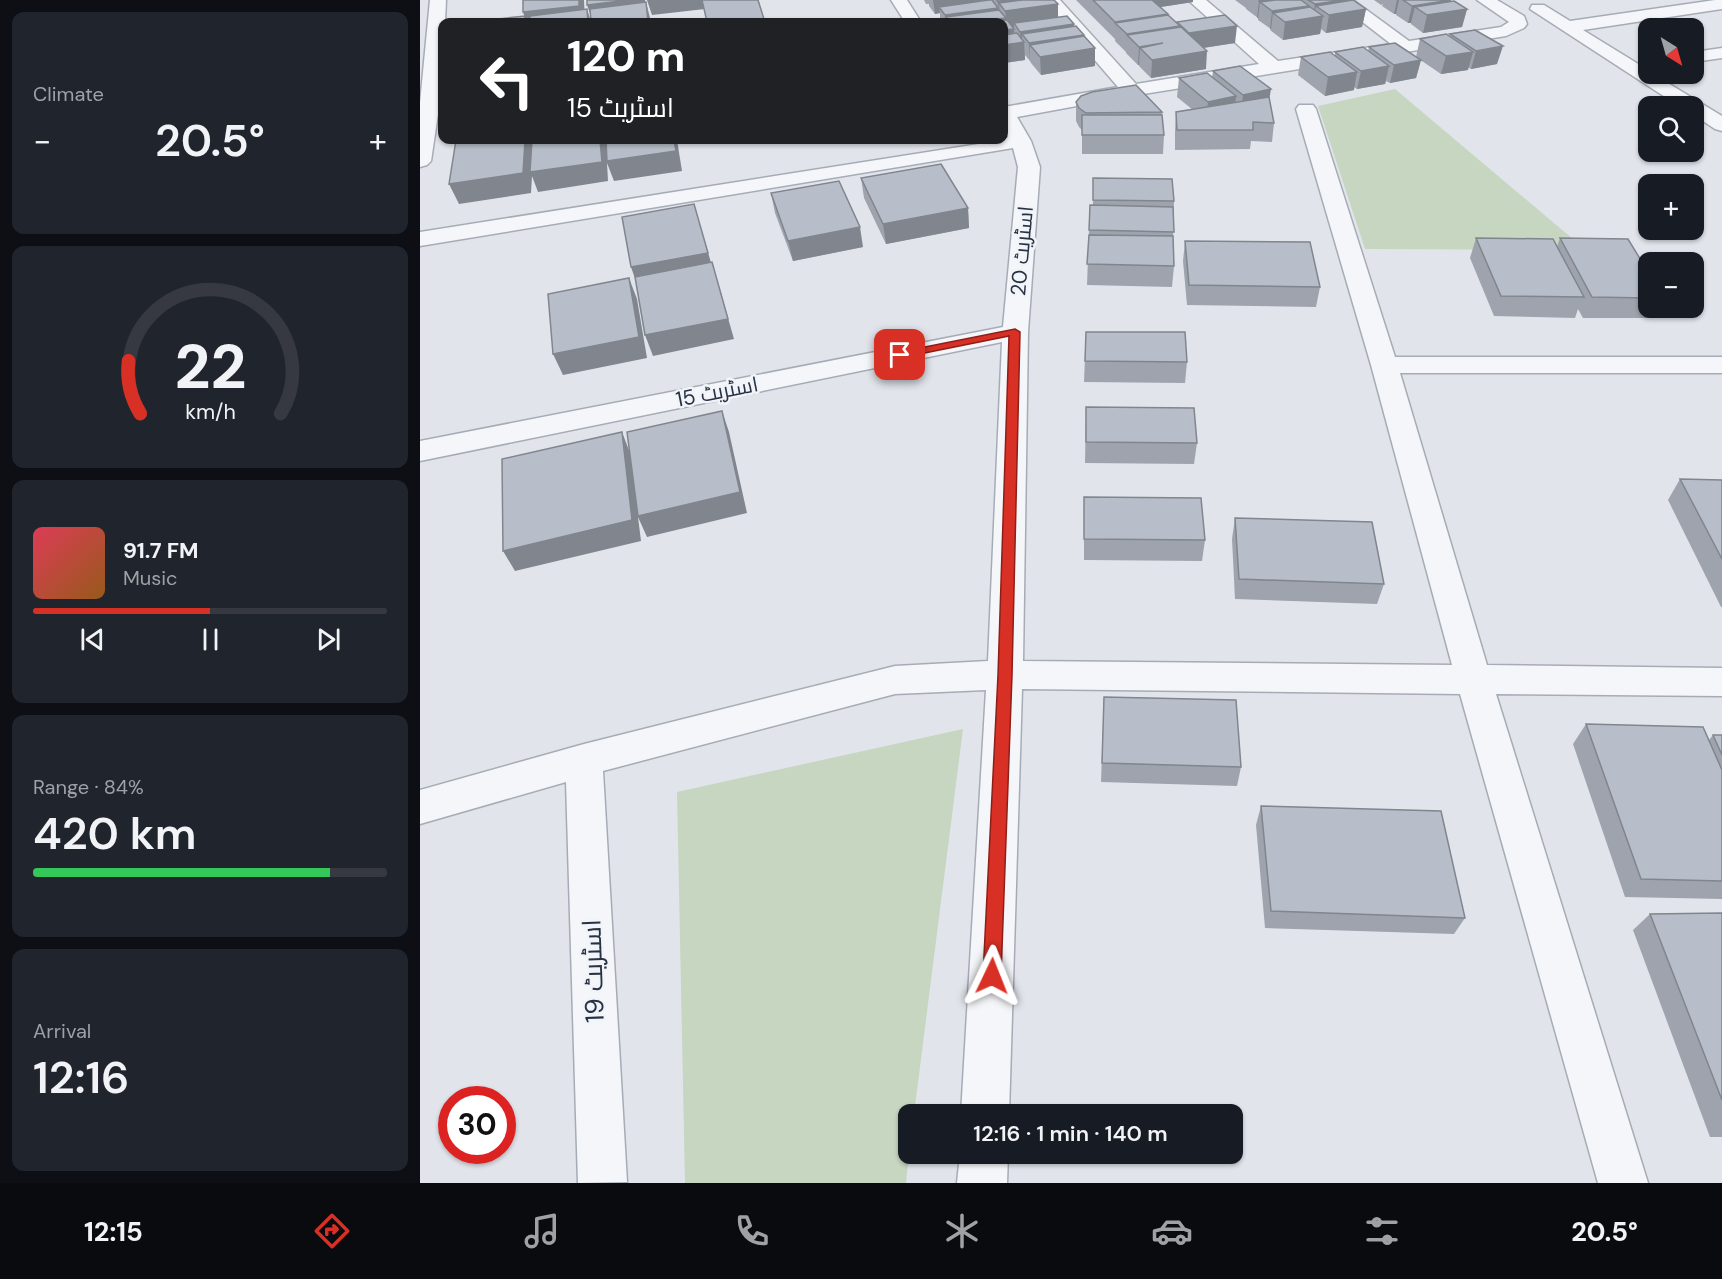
<!DOCTYPE html>
<html lang="en">
<head>
<meta charset="utf-8">
<style>
	body { margin:0; font-family:"DM Sans",Cairo,sans-serif; background:#20242c; color:#f1f3f6; height:100vh; display:flex; flex-direction:column; font-size:22px; white-space:nowrap }
	* { box-sizing:border-box; margin:0 }
	p { font-size:20px; color:#9ea1a6 }
	.icon { flex:none; width:33px; height:33px; fill:none; stroke:currentColor; stroke-width:2; stroke-linecap:round; stroke-linejoin:round }
	.map { position:relative; flex:1; overflow:hidden }
	.panel { display:flex; flex-direction:column; gap:12px; padding:12px; background:#0d0f14; width:420px }
	.panel>* { flex:none }
	.banner { position:absolute; left:18px; top:18px; width:570px; height:126px; border-radius:12px; box-shadow:0 2px 4px #0004; background:#202124; color:#fff; overflow:hidden }
	.needle { width:39px; rotate:143deg }
	.controls { position:absolute; left:1218px; top:18px; display:grid; gap:12px }
	.controls a { display:grid; place-items:center; width:66px; height:66px; border-radius:12px; background:#171b24; box-shadow:0 2px 4px #0004; font-size:30px }
	.speed { position:absolute; left:18px; top:1086px; display:flex; gap:12px; font-size:30px; font-weight:700; text-align:center }
	.speed>* { display:grid; place-content:center; width:78px; height:78px; border-radius:50%; background:#171b24; box-shadow:0 2px 4px #0004; line-height:1 }
	.speed .limit { border:9px solid #d22; background:#fff; color:#111 }
	.pin { position:absolute; display:grid; place-items:center; width:51px; height:51px; color:#fff; margin:-26px; border-radius:12px; box-shadow:0 3px 9px #0006 }
	.me { position:absolute; width:66px; margin:-33px; rotate:2deg; stroke-linejoin:round; filter:drop-shadow(0 0 4px #0008) }
	.turn { display:flex; align-items:center; gap:21px; height:126px; padding:0 30px; font-size:27px }
	.turn .icon { width:78px; height:78px; stroke-width:2.5 }
	.turn b { display:block; font-size:42px; line-height:51px }
	.big { font-size:45px; font-weight:600; line-height:1.1 }
	.panel .card { flex:1; display:flex; flex-direction:column; justify-content:center; gap:9px; min-width:0; padding:0 21px; border-radius:12px; background:#20242c }
	.panel .dial { align-items:center; gap:0 }
	.dial svg { height:156px; overflow:visible; fill:none; stroke:#363941; stroke-width:7; stroke-linecap:round; text-anchor:middle }
	.dial text { fill:#f1f3f6; stroke:none }
	.song { display:flex; align-items:center; gap:18px }
	.cover { width:72px; height:72px; border-radius:9px; background:linear-gradient(135deg,hsl(350 70% 55%),hsl(30 70% 35%)) }
	.played { height:6px; border-radius:3px; background:linear-gradient(90deg,#d93025 50%,#363941 50%) }
	.keys { display:flex; justify-content:space-around; direction:ltr }
	.heat { display:flex; justify-content:space-between; align-items:center; font-size:33px; direction:ltr }
	.charge { height:9px; border-radius:4px; background:linear-gradient(90deg,#34c759 84%,#363941 0) }
	.trip { position:absolute; left:478px; top:1104px; width:345px; height:60px; border-radius:12px; background:#171b24; box-shadow:0 2px 4px #0004; font-weight:600; line-height:60px; text-align:center }
	.tab-bar { display:flex; height:96px; justify-content:space-around; align-items:center; background:#090b0e; color:#9ea1a6 }
	.tab-bar .icon { width:42px; height:42px }
	.tab-bar .selected { color:#d93025 }
	.tab-bar b { font-size:27px; color:#f1f3f6 }
	main { display:flex; flex:1; min-height:0 }
	.map>svg:first-child { display:block }
	.green { fill:#c6d6c1 }
	.lines { fill:none; stroke-linecap:round; stroke-linejoin:round }
	.street-casing { stroke:#a6acb6; stroke-width:3 }
	.street { fill:#f4f6f9; fill-rule:evenodd }
	.wall { fill:#9ea3ad }
	.shaded-wall { fill:#81858d; fill-rule:evenodd }
	.building { fill:#b8bec9; stroke:#81858d; stroke-width:1.5 }
	.route { fill:#d93025; stroke:#8d1f18; stroke-width:1.5 }
	.labels { text-anchor:middle; dominant-baseline:central; stroke-width:5; stroke-linejoin:round; paint-order:stroke }
	.street-label { font-size:21px; fill:#283245; stroke:#f1f4f8 }
	.near-street-label { font-size:26px; fill:#283245; stroke:#f1f4f8 }
</style>
</head>
<body>
<main>
<section class="panel">
<div class="card"><p>Climate</p>
<div class="heat"><a>−</a><b class="big">20.5°</b><a>+</a></div>
</div>
<div class="card dial"><svg viewBox="0 0 100 80">
<path d="M14 69A42 42 0 1 1 86 69"/>
<path d="M14 69A42 42 0 0 1 8 42" stroke="#d93025"/>
<text x="50" y="56" font-size="32" font-weight="700">22</text>
<text x="50" y="72" font-size="11">km/h</text>
</svg></div>
<div class="card">
<div class="song"><i class="cover"></i><div><b>91.7 FM</b><p>Music</p></div></div>
<div class="played"></div>
<div class="keys"><svg class="icon" aria-label="previous" viewBox="0 0 24 24"><path d="M18 5L8 12l10 7zM5 5v14"/></svg><svg class="icon" aria-label="pause" viewBox="0 0 24 24"><path d="M8 5v14M16 5v14"/></svg><svg class="icon" aria-label="next" viewBox="0 0 24 24"><path d="M6 5l10 7-10 7zM19 5v14"/></svg></div>
</div>
<div class="card"><p>Range · 84%</p><b class="big">420 km</b><div class="charge"></div></div>
<div class="card"><p>Arrival</p><b class="big">12:16</b></div>
</section>
<div class="map">
<svg width="1302" height="1183" viewBox="0 0 1302 1183">
	<rect width="100%" height="100%" fill="#e1e5eb"/>
	<g class="green">
		<polygon points="975,89 1166,250 945,249 898,106"/>
		<polygon points="543,729 494,1114 489,1114 489,1154 486,1183 265,1183 257,792"/>
	</g>
	<g class="lines">
		<g class="street-casing">
			<g id="street">
				<polygon points="10,0 26,0 25,22 22,22 20,101 11,161 7,165 0,167 0,103"/>
				<polygon points="471,0 487,0 501,22 485,22"/>
				<polygon points="623,0 640,0 716,84 839,64 768,0 786,0 858,61 971,44 914,0 933,0 989,41 1081,27 1089,22 1057,0 1077,0 1104,16 1107,24 1104,28 1086,36 711,96 597,117 611,141 620,167 608,332 603,661 1032,665 951,365 876,109 879,105 893,105 896,109 975,357 1302,357 1302,373 980,373 1067,665 1302,668 1302,696 1076,694 1228,1183 1178,1183 1040,694 602,689 589,1114 541,1114 566,690 475,694 183,771 207,1182 158,1183 146,782 0,824 0,790 164,744 475,666 568,661 582,342 0,461 0,441 583,327 598,167 593,148 0,246 0,232 584,140 588,137 584,128 584,107 698,87"/>
				<polygon points="1295,0 1302,0 1302,9 1163,30 1228,70 1228,74 1233,74 1302,116 1302,131 1295,129 1274,115 1274,106 1259,106 1110,9 1112,5 1124,5 1150,21"/>
				<polygon points="1302,48 1302,58 1274,62 1274,52"/>
				<polygon points="540,1154 588,1154 587,1183 537,1183"/>
			</g>
		</g>
		<use href="#street" class="street"/>
	</g>
	<g class="wall">
		<polygon points="504,0 634,0 638,17 654,26 675,48 675,66 621,75 611,63 610,61 605,55 605,60 584,63 584,22 520,22 520,13 515,14 509,6 509,4 506,4"/>
		<polygon points="656,0 773,0 773,2 740,7 748,14 747,15 757,23 757,22 815,43 784,48 786,69 731,78 719,66 719,65 718,65 706,53 706,52 695,41 695,39"/>
		<polygon points="815,0 931,0 946,9 942,27 906,33 901,29 900,34 863,40 850,30 851,29 838,20 838,18 826,9 826,8"/>
		<polygon points="954,0 1031,0 1031,2 1047,9 1042,27 1003,33 991,24 991,23 988,23 976,15 976,14 974,14 962,6 963,4 961,5"/>
		<polygon points="1030,34 1077,64 1051,69 1048,67 1048,70 1021,74 996,57 1000,39 1029,36"/>
		<polygon points="949,47 1001,60 996,78 970,83 966,81 965,84 937,89 934,87 934,90 905,96 878,75 881,57 915,55 915,52 948,51"/>
		<polygon points="793,71 849,98 854,123 852,142 831,141 830,149 755,150 755,131 756,112 773,110 757,97 759,78 792,77"/>
		<polygon points="656,102 742,112 744,135 743,154 662,154 662,130 659,127 656,121"/>
		<polygon points="441,178 548,208 549,228 466,244 444,198"/>
		<polygon points="673,178 754,201 753,242 754,266 752,287 667,285 669,230 673,205"/>
		<polygon points="351,193 443,247 373,261 355,213"/>
		<polygon points="1056,238 1137,247 1140,238 1228,272 1228,308 1239,308 1234,318 1163,318 1158,309 1155,318 1074,316 1050,258"/>
		<polygon points="765,241 900,287 896,307 767,305 763,261"/>
		<polygon points="666,332 767,362 765,383 664,382"/>
		<polygon points="666,407 777,443 774,464 665,463"/>
		<polygon points="1260,479 1302,480 1302,607 1301,607 1248,500"/>
		<polygon points="664,497 785,540 782,561 664,560"/>
		<polygon points="815,518 964,584 957,604 815,599 812,539"/>
		<polygon points="684,697 821,767 817,786 681,782"/>
		<polygon points="1166,724 1289,740 1293,735 1302,735 1302,899 1205,897 1153,744"/>
		<polygon points="841,806 1045,918 1034,934 845,928 836,825"/>
		<polygon points="1302,913 1302,1137 1290,1137 1213,930 1230,914"/>
	</g>
	<g class="shaded-wall">
		<polygon points="159,0 164,0 165,22 104,22 105,18 103,12"/>
		<polygon points="209,0 225,0 228,15 226,2 231,22 173,22 167,5"/>
		<polygon points="227,0 283,0 285,9 232,15"/>
		<polygon points="513,0 566,0 519,7 520,13 515,14"/>
		<path d="M577,0H630L638,4V21L594,23V28L586,29H594L595,43L601,42L600,32L654,24V36L664,35V50L675,48V66L621,75L620,57L610,45V61L609,43L602,34V42H604L605,60L584,63V22H530L526,17V22H525V15L578,8L579,19L578,2ZM579,3L585,11L586,18L580,19Z"/>
		<polygon points="728,0 773,0 773,2 728,9"/>
		<polygon points="838,0 876,0 889,6 887,19 893,18 895,4 924,0 931,0 946,9 942,27 906,33 909,15 896,6 894,18 903,16 900,34 863,40 865,22 853,13 851,29 850,29 852,11 840,2 838,18 837,18 839,1"/>
		<polygon points="977,0 979,0 976,14 974,14"/>
		<polygon points="1031,0 1028,12 1047,9 1042,27 1003,33 1007,15 995,7 991,23 988,23 992,6"/>
		<polygon points="167,9 171,22 168,22"/>
		<polygon points="748,14 747,28 760,26 759,44 787,51 786,69 731,78 732,60 720,48 719,65 718,65 719,47 707,35 706,52 707,34 695,23 694,39 695,22"/>
		<polygon points="344,19 345,22 316,22"/>
		<polygon points="817,26 815,43 768,50 769,33"/>
		<polygon points="1083,46 1077,64 1051,69 1056,51"/>
		<polygon points="1053,52 1048,70 1021,74 1026,56"/>
		<polygon points="1001,60 996,78 970,83 974,65"/>
		<polygon points="969,66 965,84 937,89 941,71"/>
		<polygon points="937,72 934,90 905,96 908,77"/>
		<polygon points="851,89 848,107 821,113 823,95"/>
		<polygon points="816,96 814,115 786,121 788,102"/>
		<polygon points="37,140 257,140 262,171 194,181 187,163 188,181 118,192 112,176 111,193 39,204 29,184"/>
		<polygon points="274,204 294,273 218,287 211,267"/>
		<polygon points="548,208 549,228 466,244 463,224"/>
		<polygon points="440,227 443,247 373,261 368,241"/>
		<polygon points="292,262 314,339 233,356 225,335"/>
		<polygon points="209,278 217,299 227,358 143,375 133,354"/>
		<polygon points="302,411 309,432 327,513 227,537 218,517 221,541 95,571 83,551 202,432 210,453"/>
	</g>
	<g class="building">
		<polygon points="103,0 159,0 159,6 103,12"/>
		<polygon points="167,0 209,0 167,5"/>
		<polygon points="282,0 338,0 344,19 316,22 287,22"/>
		<polygon points="569,0 572,0 578,8 525,15 519,7"/>
		<polygon points="577,0 592,0 578,2"/>
		<polygon points="602,0 634,0 638,4 585,11 579,3"/>
		<polygon points="673,0 732,0 748,14 695,22"/>
		<polygon points="855,0 881,0 889,6 852,11 840,2"/>
		<polygon points="888,0 924,0 895,4"/>
		<polygon points="933,0 946,9 909,15 896,6"/>
		<polygon points="983,0 1031,0 992,6"/>
		<polygon points="1034,1 1047,9 1007,15 995,7"/>
		<polygon points="226,2 228,22 171,22 170,9"/>
		<polygon points="890,7 903,16 865,22 853,13"/>
		<polygon points="167,9 168,22 110,22 110,16"/>
		<polygon points="579,10 586,18 552,22 530,22 526,17"/>
		<polygon points="748,15 760,26 707,34 695,23"/>
		<polygon points="805,15 817,26 769,33 757,22"/>
		<polygon points="105,16 104,22 50,22"/>
		<polygon points="647,16 654,24 600,32 594,23"/>
		<polygon points="587,20 594,29 584,30 584,22 572,22"/>
		<polygon points="656,26 664,35 609,43 602,34"/>
		<polygon points="761,27 787,51 732,60 720,48 743,43 719,47 707,35"/>
		<polygon points="1055,30 1083,46 1056,51 1030,34"/>
		<polygon points="597,33 604,42 584,45 584,35"/>
		<polygon points="1026,34 1053,52 1026,56 1000,39"/>
		<polygon points="664,36 675,48 620,57 610,45"/>
		<polygon points="975,43 1001,60 974,65 949,47"/>
		<polygon points="943,47 969,66 941,71 915,52"/>
		<polygon points="910,52 937,72 908,77 881,57"/>
		<polygon points="820,66 851,89 823,95 793,71"/>
		<polygon points="787,73 816,96 788,102 759,78"/>
		<polygon points="716,85 742,112 666,113 659,108 656,102 661,96 672,92"/>
		<polygon points="849,97 854,123 833,122 833,130 757,130 756,112"/>
		<polygon points="662,115 742,115 744,135 662,135"/>
		<polygon points="36,140 105,140 103,173 29,184"/>
		<polygon points="112,140 180,140 182,162 110,172"/>
		<polygon points="186,140 254,140 256,151 187,161"/>
		<polygon points="521,164 548,208 463,224 441,178"/>
		<polygon points="673,178 752,179 754,201 673,200"/>
		<polygon points="419,181 440,227 368,241 351,193"/>
		<polygon points="274,204 288,253 211,267 202,217"/>
		<polygon points="670,205 753,207 754,232 669,230"/>
		<polygon points="669,235 753,236 754,266 667,264"/>
		<polygon points="1056,238 1133,239 1164,297 1081,296"/>
		<polygon points="1140,238 1208,239 1228,272 1228,298 1172,297"/>
		<polygon points="765,241 890,242 900,287 769,285"/>
		<polygon points="292,262 308,319 225,335 215,277"/>
		<polygon points="209,278 219,337 133,354 128,294"/>
		<polygon points="666,332 765,332 767,362 665,361"/>
		<polygon points="666,407 774,408 777,443 666,442"/>
		<polygon points="302,411 320,492 218,516 207,432"/>
		<polygon points="202,432 212,520 83,551 82,459"/>
		<polygon points="1260,479 1302,480 1302,559"/>
		<polygon points="664,497 781,498 785,540 664,539"/>
		<polygon points="815,518 952,522 964,584 819,579"/>
		<polygon points="684,697 816,700 821,767 682,763"/>
		<polygon points="1166,724 1283,727 1302,770 1302,881 1221,879"/>
		<polygon points="1293,735 1302,735 1302,755"/>
		<polygon points="841,806 1021,811 1045,918 851,911"/>
		<polygon points="1302,913 1302,1100 1230,914"/>
	</g>
	<polygon class="route" points="595,329 600,332 592,675 581,976 578,982 572,985 565,982 563,976 578,675 589,336 480,358 475,355 480,352"/>
	<g class="labels">
		<g class="street-label">
			<text transform="translate(602 251) rotate(-85)">اسٹریٹ 20</text>
			<text transform="translate(297 392) rotate(-11)">اسٹریٹ 15</text>
		</g>
		<g class="near-street-label">
			<text transform="translate(173 971) rotate(-92)">اسٹریٹ 19</text>
		</g>
	</g>
</svg>
<div class="controls">
<a><svg class="needle" viewBox="-14 -14 28 28"><path d="M0-13l5 13h-10z" fill="#e53935"/><path d="M0 13l5-13h-10z" fill="#9ea1a6"/></svg></a>
<a><svg class="icon" aria-label="search" viewBox="0 0 24 24"><circle cx="10" cy="10" r="6"/><path d="M15 15l6 6"/></svg></a>
<a>+</a>
<a>−</a>
</div>
<div class="speed"><div class="limit">30</div></div>
<div class="pin" style="left:480px;top:355px;background:#d93025"><svg class="icon" aria-label="arrive" viewBox="0 0 24 24"><path d="M6 21V4h12l-3 4 3 4H6"/></svg></div>
<svg class="me" style="left:572px;top:976px" viewBox="-20 -20 40 40"><path d="M0-17L14 15 0 8-14 15z" fill="#d93025" stroke="#fff" stroke-width="4"/></svg>
<div class="trip">12:16 · 1 min · 140 m</div>
<div class="banner">
<div class="turn"><svg class="icon" aria-label="left" viewBox="0 0 24 24"><path d="M17 20v-9H6M10 6l-5 5 5 5"/></svg><div><b>120 m</b>اسٹریٹ 15</div></div>
</div>
</div>
</main>
<nav class="tab-bar">
<b>12:15</b>
<svg class="icon selected" aria-label="directions" viewBox="0 0 24 24"><path d="M12 3l9 9-9 9-9-9zM9 14v-3h6M13 9l2 2-2 2"/></svg>
<svg class="icon" aria-label="music" viewBox="0 0 24 24"><path d="M9 18V5l10-2v13"/><circle cx="6" cy="18" r="3"/><circle cx="16" cy="16" r="3"/></svg>
<svg class="icon" aria-label="phone" viewBox="0 0 24 24"><path d="M5 4h4l2 5-3 2q2 4 5 5l2-3 5 2v4C11 20 4 13 5 4z"/></svg>
<svg class="icon" aria-label="climate" viewBox="0 0 24 24"><path d="M12 3v18M4 7l16 10M4 17L20 7"/></svg>
<svg class="icon" aria-label="car" viewBox="0 0 24 24"><path d="M5 17H2v-5l4-1 3-4h7l3 4 3 1v5h-3M9 17h6M6 11h13"/><circle cx="7" cy="17" r="2"/><circle cx="17" cy="17" r="2"/></svg>
<svg class="icon" aria-label="filters" viewBox="0 0 24 24"><path d="M4 7h16M4 17h16"/><circle cx="9" cy="7" r="2"/><circle cx="15" cy="17" r="2"/></svg>
<b>20.5°</b>
</nav>
</body>
</html>
